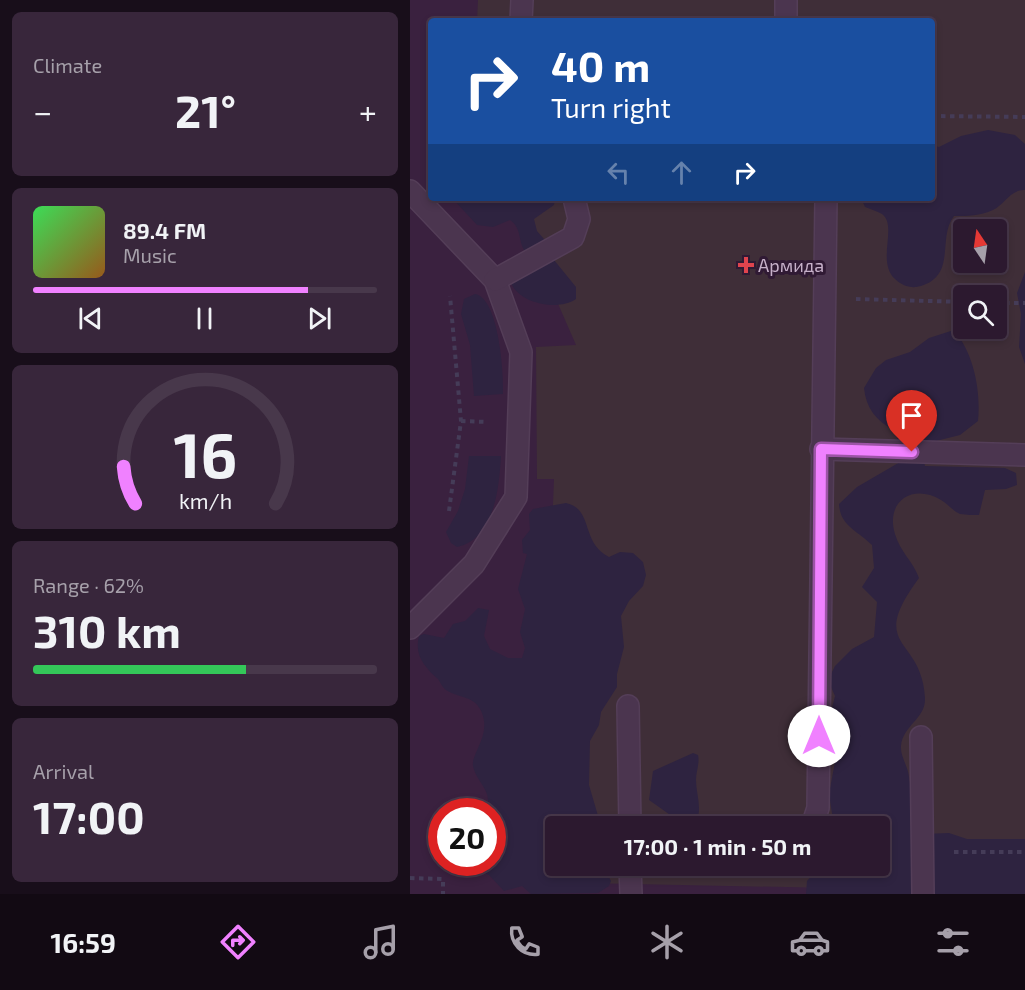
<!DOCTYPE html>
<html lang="en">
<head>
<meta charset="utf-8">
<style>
	body { margin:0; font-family:"Exo 2",sans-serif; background:#38263b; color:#f1f3f6; height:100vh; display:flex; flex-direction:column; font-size:22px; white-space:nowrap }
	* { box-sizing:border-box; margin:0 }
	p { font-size:20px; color:#a6a0aa }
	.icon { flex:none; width:33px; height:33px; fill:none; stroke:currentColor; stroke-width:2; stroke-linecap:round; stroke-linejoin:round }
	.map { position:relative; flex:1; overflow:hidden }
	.drawer { display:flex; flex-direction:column; gap:12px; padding:12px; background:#180e1a; width:410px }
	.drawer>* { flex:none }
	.hud { position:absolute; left:18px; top:18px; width:507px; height:183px; border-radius:6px; box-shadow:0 3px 9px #0003,0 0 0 2px #48384b; background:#1a4fa0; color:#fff; overflow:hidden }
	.needle { width:39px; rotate:347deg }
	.controls { position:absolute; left:543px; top:219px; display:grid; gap:12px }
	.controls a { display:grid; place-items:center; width:54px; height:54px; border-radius:6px; background:#2c192f; box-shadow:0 3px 9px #0003,0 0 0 2px #48384b; font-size:30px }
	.speed { position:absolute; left:18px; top:798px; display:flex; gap:12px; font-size:30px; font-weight:700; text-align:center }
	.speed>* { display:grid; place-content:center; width:78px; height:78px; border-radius:50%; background:#2c192f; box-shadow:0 3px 9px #0003,0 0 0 2px #48384b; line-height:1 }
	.speed .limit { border:9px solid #d22; background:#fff; color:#111 }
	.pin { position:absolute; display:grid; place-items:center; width:51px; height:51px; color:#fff; margin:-62px -26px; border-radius:50% 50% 50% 0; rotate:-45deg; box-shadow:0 0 6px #0007 }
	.pin .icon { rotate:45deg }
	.me { position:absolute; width:66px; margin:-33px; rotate:0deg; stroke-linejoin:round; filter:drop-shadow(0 0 4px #0008) }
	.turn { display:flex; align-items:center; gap:21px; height:126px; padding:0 24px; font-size:27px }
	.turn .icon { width:78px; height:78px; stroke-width:2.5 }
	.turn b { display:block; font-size:42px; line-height:51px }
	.lanes { display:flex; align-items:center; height:57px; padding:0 24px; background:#0003; justify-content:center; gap:30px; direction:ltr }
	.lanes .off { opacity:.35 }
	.big { font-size:45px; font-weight:700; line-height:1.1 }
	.drawer .widget { flex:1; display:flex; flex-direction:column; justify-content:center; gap:9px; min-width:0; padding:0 21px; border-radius:9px; background:#38263b }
	.drawer .dial { align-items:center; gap:0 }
	.dial svg { height:156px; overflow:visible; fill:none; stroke:#48384b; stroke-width:7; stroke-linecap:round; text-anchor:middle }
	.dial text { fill:#f1f3f6; stroke:none }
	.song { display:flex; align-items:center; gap:18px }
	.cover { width:72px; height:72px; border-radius:9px; background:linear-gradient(135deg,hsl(130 70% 55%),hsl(30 70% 35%)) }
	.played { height:6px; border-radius:3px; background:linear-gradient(90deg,#f081ff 80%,#48384b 80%) }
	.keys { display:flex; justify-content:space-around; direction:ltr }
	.heat { display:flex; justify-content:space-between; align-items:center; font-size:33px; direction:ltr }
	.charge { height:9px; border-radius:4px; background:linear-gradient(90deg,#34c759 62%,#48384b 0) }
	.trip { position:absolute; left:135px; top:816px; width:345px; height:60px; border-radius:6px; background:#2c192f; box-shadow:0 3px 9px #0003,0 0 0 2px #48384b; font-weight:700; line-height:60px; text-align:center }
	.menu { display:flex; height:96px; justify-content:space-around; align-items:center; background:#120a13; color:#a6a0aa }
	.menu .icon { width:42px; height:42px }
	.menu .on { color:#f081ff }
	.menu b { font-size:27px; color:#f1f3f6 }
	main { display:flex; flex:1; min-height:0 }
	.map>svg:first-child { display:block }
	.medical { fill:#3f2e38; fill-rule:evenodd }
	.green { fill:#2e2340 }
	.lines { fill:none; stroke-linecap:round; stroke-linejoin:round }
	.lane-casing { stroke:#543e58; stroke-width:24 }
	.path { stroke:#453c58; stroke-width:4; stroke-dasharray:4.5 4.5; stroke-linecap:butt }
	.lane { stroke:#4b354f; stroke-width:21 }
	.route-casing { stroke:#9c54a6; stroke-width:15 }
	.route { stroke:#f081ff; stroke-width:10 }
	.health-dot { fill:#e0444e; stroke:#301a34; stroke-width:2 }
	.labels { text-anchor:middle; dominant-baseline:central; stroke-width:6; stroke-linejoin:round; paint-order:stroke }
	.poi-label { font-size:18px; fill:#c7b1ca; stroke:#301a34; text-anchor:start }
</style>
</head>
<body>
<main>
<section class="drawer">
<div class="widget"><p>Climate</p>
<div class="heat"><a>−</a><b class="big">21°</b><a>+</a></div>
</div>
<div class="widget">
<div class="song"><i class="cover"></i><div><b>89.4 FM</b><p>Music</p></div></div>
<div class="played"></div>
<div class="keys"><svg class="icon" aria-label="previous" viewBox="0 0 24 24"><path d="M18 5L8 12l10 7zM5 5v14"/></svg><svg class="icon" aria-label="pause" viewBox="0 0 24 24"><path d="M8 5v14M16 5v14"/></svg><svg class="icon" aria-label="next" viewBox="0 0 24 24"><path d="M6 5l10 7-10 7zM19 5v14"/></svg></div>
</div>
<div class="widget dial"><svg viewBox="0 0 100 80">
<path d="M14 69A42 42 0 1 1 86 69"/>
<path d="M14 69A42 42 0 0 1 8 50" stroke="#f081ff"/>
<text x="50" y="56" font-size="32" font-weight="700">16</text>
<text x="50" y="72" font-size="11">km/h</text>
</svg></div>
<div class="widget"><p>Range · 62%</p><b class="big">310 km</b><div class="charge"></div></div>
<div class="widget"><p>Arrival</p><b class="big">17:00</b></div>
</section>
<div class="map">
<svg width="616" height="894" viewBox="0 0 616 894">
	<rect width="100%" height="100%" fill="#3a213f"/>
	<path class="medical" d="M68,0H615V892L128,882L144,479H127L126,347L166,345L102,198H522V21H67ZM554,230H586V262H554ZM554,296H586V328H554ZM146,826H470V866H146Z"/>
	<g class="green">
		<path d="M578,130L605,135L615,144V190C601,189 594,205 583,210C570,216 557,216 544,216C527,238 547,275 511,286C502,289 492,286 485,279C466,261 488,226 472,214C467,211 460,209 455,207L451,198H522V145L529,147L551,136Z"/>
		<path d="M42,198H145L144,205L124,219L127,231L141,247L144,260L166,287V299C147,312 106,303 100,280L117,254C107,243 113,229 100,220L83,227L67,225Z"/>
		<polygon points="615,272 615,364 609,347 611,314 607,293"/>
		<path d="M65,294C89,298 94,374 93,394L64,396L60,345L51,314L54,299Z"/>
		<path d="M544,330C564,354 571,391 568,421L550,435L518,443L512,454L515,466L595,468L606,473L607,485L596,489L575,490L569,515C563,515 557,515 550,514C543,511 538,504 531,500C503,483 475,501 485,534C490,552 503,561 509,578C456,650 512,635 515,698C516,719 493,725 491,746C490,756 498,766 499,777C502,793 501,811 502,828L513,834L539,833L557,839H615V894H396L397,881L410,866H470V826H424L419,794L427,751L419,720L425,696L421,687L420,676L425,666L442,649L464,637L467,602L452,587L464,568L462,545C448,531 430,526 429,504L447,487L490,462L492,451L484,430C466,421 456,408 454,388L466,368L476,360L500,352L519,338Z"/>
		<path d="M59,456H91C89,487 85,539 47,547L41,543L36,532L48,511L55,489Z"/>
		<path d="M156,503C184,509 170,542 199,557L210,552L223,553L233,562L236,575L233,586L219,601L211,616L214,647L207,674V687L191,712L189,725L180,741L179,785L191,826H146V866H193L201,881L199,886L188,893L121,894L112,886L94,891L79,875L54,863L82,862V812L76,811C84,791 67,784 63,766C61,753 81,736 72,713C65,695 50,699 36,690C32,687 31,683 28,679C15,667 4,656 9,636L14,634L34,638L43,624L55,621L68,608L79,610L74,636L80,649L98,658H112L115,648L110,632L115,609L108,589L117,554L113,553L112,540L120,530L119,514L123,509Z"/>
		<path d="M283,753L288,755C290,763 286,772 286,780C286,795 294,812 284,824H273L239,800L243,771Z"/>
	</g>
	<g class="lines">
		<g class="lane-casing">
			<g id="lane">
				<polyline points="376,0 376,21"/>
				<polyline points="111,21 112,0"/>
				<polyline points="0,191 85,280 111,352 106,497 64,564 0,628"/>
				<polyline points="85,280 163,237 169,219 164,198"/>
				<polyline points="411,449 616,455"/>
				<polyline points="218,706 220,826"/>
				<polyline points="511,737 513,894"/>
				<polyline points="402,826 408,808 416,198"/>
				<polyline points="220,866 221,894"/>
			</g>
		</g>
		<g class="path">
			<polyline points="522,116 616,117"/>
			<polyline points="446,299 554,302"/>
			<polyline points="586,303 616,303"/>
			<polyline points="51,421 78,422"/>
			<polyline points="39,511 51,421 40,296"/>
			<polyline points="544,852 616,852"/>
			<polyline points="0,878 33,879 33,894"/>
		</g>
		<use href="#lane" class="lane"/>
	</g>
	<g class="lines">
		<g class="route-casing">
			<polyline id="route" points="409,736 411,449 502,452"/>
		</g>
		<use href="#route" class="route"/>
	</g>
	<path class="health-dot" d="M333 256h6v6h6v6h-6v6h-6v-6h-6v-6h6z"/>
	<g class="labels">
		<g class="poi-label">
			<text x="348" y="265">Армида</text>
		</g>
	</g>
</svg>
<div class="controls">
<a><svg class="needle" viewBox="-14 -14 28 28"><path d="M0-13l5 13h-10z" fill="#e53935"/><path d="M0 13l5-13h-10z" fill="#a6a0aa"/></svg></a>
<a><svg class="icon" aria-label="search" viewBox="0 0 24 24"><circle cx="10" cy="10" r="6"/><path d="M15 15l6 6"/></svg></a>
</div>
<div class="speed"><div class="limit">20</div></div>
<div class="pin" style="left:502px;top:452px;background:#d93025"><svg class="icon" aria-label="arrive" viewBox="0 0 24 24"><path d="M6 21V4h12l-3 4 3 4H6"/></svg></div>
<svg class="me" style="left:409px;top:736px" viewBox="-20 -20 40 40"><circle r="19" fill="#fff"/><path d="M0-13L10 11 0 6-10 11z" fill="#f081ff"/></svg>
<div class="trip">17:00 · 1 min · 50 m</div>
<div class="hud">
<div class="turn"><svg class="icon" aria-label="right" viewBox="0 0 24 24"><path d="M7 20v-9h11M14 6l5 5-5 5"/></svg><div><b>40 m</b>Turn right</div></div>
<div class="lanes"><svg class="icon off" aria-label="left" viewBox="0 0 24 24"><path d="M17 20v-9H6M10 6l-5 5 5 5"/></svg><svg class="icon off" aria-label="ahead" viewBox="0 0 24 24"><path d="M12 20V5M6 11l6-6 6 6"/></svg><svg class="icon" aria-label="right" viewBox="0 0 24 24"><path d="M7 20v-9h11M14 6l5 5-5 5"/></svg></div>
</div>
</div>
</main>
<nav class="menu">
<b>16:59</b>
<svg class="icon on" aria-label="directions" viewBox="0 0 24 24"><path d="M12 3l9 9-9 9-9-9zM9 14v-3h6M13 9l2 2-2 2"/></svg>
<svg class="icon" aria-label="music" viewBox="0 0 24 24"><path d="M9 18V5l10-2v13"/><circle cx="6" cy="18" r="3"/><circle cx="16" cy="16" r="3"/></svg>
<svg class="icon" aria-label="phone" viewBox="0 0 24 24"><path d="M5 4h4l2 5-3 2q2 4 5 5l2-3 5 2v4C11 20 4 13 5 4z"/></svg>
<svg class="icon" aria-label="climate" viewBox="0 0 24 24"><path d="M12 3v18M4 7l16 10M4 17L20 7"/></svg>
<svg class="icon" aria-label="car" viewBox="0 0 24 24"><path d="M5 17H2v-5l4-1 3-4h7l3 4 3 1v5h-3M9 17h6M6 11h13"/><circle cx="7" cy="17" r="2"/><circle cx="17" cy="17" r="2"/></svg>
<svg class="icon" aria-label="filters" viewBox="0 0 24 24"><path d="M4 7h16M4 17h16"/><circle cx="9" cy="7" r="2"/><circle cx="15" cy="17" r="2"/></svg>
</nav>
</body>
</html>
